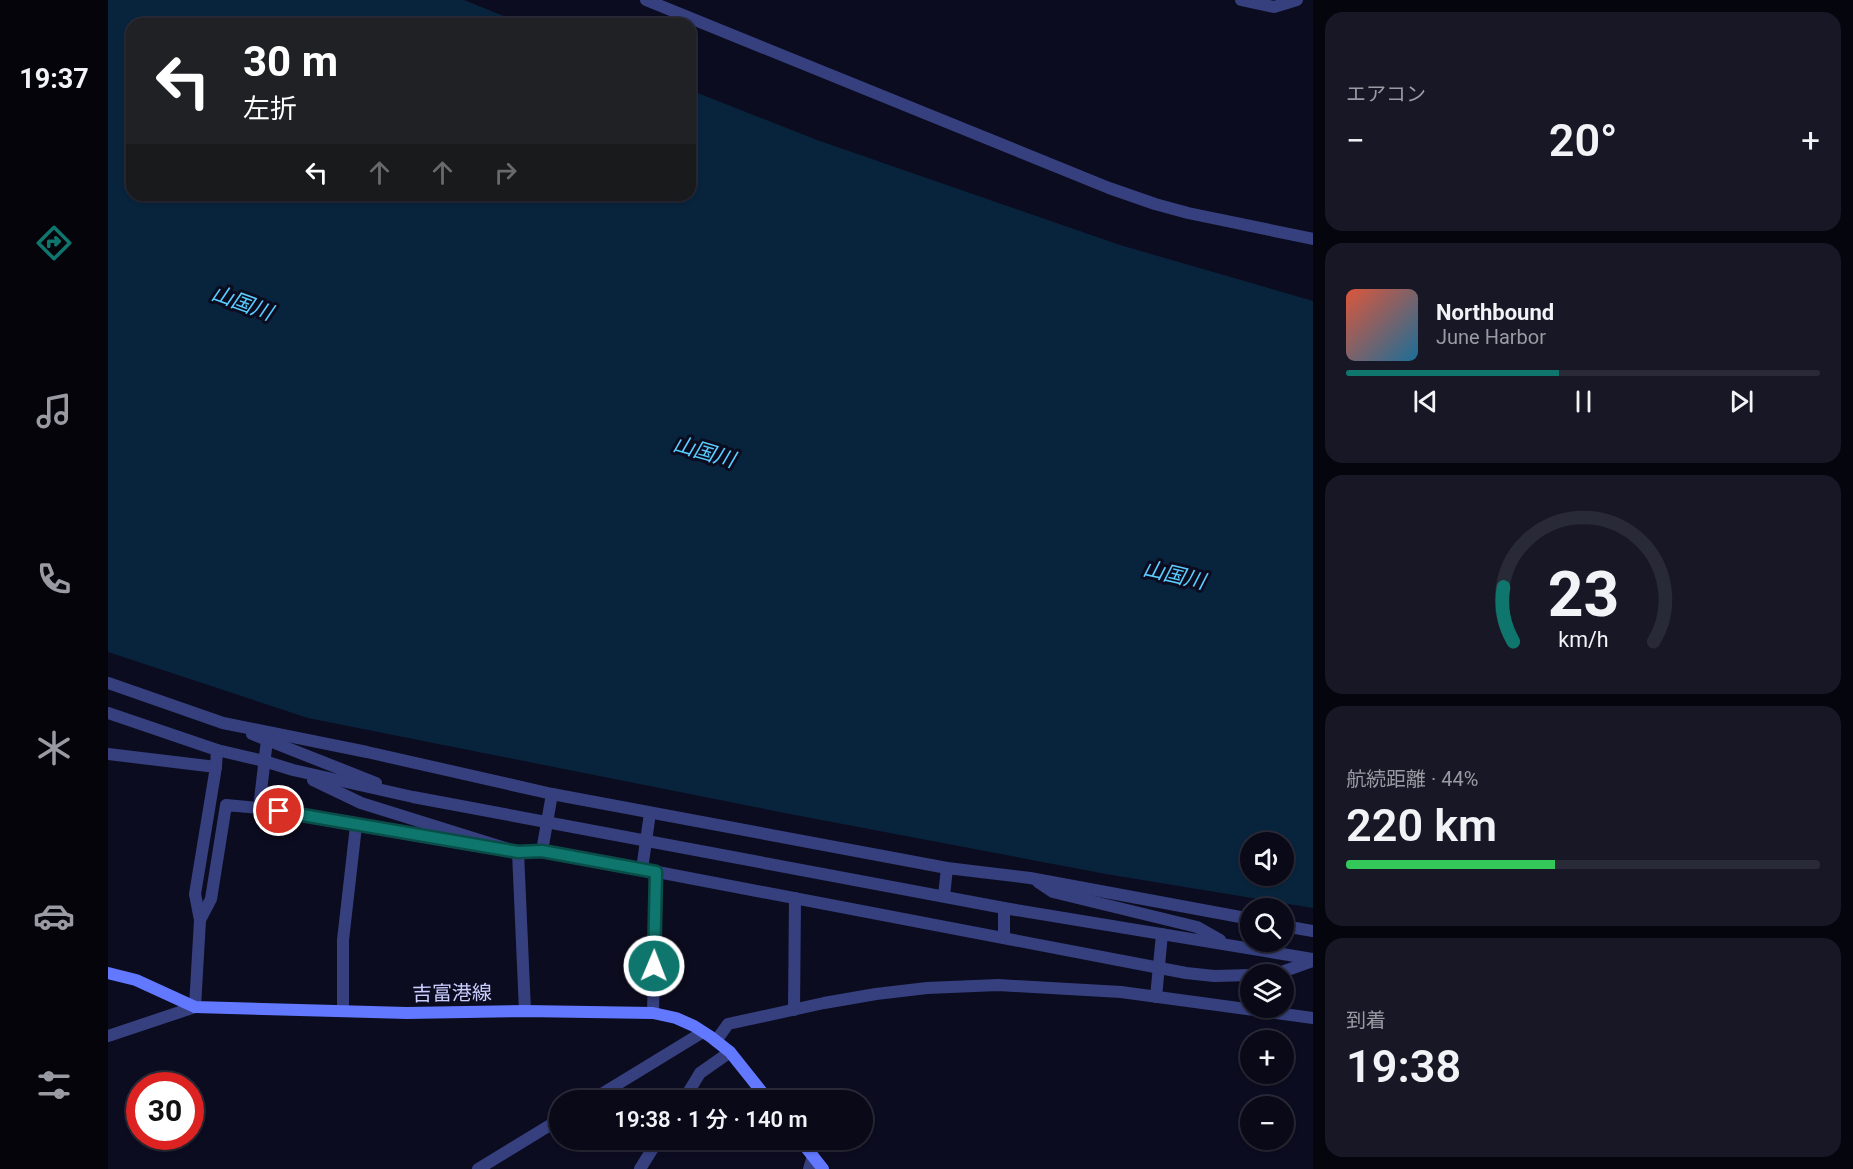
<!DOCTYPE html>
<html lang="ja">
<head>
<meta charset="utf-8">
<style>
	body { margin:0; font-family:Roboto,"Noto Sans JP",sans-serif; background:#171725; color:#f1f3f6; height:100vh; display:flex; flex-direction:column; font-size:22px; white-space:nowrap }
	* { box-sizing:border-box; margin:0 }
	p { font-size:20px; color:#999aa2 }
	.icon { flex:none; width:33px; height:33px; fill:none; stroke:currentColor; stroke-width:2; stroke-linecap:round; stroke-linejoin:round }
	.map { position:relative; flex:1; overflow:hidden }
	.drawer { display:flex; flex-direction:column; gap:12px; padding:12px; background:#05050d; width:540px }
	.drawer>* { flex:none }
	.top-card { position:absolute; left:18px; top:18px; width:570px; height:183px; border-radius:18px; box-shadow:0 2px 4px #0004,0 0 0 2px #292a37; background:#202124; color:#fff; overflow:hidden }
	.controls { position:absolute; left:1132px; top:832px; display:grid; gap:12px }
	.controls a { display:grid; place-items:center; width:54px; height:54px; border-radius:50%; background:#090918; box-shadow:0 2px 4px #0004,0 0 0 2px #292a37; font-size:30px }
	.speed { position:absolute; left:18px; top:1072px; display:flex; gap:12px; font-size:30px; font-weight:700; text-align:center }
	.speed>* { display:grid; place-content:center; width:78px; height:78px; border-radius:50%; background:#090918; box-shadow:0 2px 4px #0004,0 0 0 2px #292a37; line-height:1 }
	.speed .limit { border:9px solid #d22; background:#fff; color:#111 }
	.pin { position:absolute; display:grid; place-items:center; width:51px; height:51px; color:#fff; margin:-26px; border:3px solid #fff; border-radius:50%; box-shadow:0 2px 6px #0007 }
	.me { position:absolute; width:66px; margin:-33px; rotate:1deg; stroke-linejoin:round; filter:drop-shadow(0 0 4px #0008) }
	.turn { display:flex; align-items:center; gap:21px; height:126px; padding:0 18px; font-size:27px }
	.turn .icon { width:78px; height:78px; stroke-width:2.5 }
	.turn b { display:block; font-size:42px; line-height:51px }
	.lanes { display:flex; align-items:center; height:57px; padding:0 18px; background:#0003; justify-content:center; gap:30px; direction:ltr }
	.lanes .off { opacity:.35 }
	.big { font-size:45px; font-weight:600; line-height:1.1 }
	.drawer .widget { flex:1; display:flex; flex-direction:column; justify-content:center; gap:9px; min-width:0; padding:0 21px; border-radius:18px; background:#171725 }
	.drawer .dial { align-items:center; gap:0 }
	.dial svg { height:156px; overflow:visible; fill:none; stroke:#292a37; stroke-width:7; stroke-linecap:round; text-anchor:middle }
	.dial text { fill:#f1f3f6; stroke:none }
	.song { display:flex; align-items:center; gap:18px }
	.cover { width:72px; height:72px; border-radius:9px; background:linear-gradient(135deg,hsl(10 70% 55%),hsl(200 70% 35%)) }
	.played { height:6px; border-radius:3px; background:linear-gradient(90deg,#0f766e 45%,#292a37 45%) }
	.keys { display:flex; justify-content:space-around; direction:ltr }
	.heat { display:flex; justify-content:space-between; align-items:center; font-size:33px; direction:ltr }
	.charge { height:9px; border-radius:4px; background:linear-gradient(90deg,#34c759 44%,#292a37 0) }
	.trip { position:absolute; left:441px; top:1090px; width:324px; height:60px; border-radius:30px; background:#090918; box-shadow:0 2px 4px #0004,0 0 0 2px #292a37; font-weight:600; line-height:60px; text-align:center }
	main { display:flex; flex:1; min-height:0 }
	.tabs { display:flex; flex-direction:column; width:108px; justify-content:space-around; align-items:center; background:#04040a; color:#999aa2 }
	.tabs .icon { width:42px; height:42px }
	.tabs .current { color:#0f766e }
	.tabs b { font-size:27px; color:#f1f3f6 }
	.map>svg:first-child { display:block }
	.water { fill:#08243c; fill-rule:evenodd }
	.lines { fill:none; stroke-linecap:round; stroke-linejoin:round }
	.minor { stroke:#36407f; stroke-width:12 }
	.secondary { stroke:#6278ff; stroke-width:12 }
	.route-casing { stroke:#0a4d48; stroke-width:15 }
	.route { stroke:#0f766e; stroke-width:10 }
	.labels { text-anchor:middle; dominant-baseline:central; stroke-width:6; stroke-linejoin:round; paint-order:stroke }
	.street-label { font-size:20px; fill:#cbcdff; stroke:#0c0c20 }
	.water-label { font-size:21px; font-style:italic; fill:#59ceff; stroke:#0c0c20 }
</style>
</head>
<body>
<main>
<nav class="tabs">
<b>19:37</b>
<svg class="icon current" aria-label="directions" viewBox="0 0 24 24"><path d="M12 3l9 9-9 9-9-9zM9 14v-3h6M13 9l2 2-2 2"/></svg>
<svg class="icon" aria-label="music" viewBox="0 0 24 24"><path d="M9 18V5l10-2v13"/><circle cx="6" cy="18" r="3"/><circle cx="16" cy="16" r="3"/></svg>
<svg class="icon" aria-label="phone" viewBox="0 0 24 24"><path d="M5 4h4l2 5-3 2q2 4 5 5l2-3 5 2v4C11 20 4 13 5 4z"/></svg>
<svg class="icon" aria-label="climate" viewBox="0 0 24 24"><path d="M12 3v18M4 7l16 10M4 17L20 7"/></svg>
<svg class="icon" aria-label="car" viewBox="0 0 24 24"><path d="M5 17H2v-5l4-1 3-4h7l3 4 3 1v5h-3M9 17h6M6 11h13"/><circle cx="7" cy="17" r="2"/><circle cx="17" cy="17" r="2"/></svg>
<svg class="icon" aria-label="filters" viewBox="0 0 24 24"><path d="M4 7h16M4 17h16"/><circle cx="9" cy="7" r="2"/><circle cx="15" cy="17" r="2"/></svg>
</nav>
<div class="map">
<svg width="1205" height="1169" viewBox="0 0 1205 1169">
	<rect width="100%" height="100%" fill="#0c0c20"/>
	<path class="water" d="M0,0H356L416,24H24V195H582V90L709,140L1012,245L1205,301V908L998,874L682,814L200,718L0,652ZM1143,843H1176V876H1143Z"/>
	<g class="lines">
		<g class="minor">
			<polyline points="538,0 1001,188 1047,204 1080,213 1205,239"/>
			<polyline points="1133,0 1166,7 1189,0"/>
			<polyline points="0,683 115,723 259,752 444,794 839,868 922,878 1143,919"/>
			<polyline points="0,713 109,750 156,761 185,770 305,797 896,908 1205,959"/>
			<polyline points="144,734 268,783"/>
			<polyline points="0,754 108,767"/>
			<polyline points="205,780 253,803 410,852 434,851 534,869 1078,973 1106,976 1143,975"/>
			<polyline points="151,808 159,740"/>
			<polyline points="404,851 410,852 417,1011"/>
			<polyline points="434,851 444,794"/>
			<polyline points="534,869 542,813"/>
			<polyline points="930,882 945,892 1089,927 1112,940"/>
			<polyline points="836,896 839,868"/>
			<polyline points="92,920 103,899 118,805 151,808 369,846"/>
			<polyline points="1176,926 1205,931"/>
			<polyline points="896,938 896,908"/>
			<polyline points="1145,975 1168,974 1205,961"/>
			<polyline points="1048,997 1054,934"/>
			<polyline points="686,1010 687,898"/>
			<polyline points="235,1011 235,940 248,826"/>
			<polyline points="545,1013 548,872"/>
			<polyline points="0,1036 87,1007 92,920 87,894 108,767 109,750"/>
			<polyline points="608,1041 620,1024 716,1003 768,994 819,988 890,985 1013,992 1205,1018"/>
			<polyline points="482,1101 595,1032"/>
			<polyline points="575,1101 592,1073 622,1052"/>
			<polyline points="370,1169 452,1119"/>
			<polyline points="532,1169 550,1140"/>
			<polyline points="701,1169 705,1156"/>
		</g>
		<g class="secondary">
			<polyline points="0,973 28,980 87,1007 299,1013 417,1011 545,1013 568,1018 586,1026 603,1037 622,1052 661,1101"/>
			<polyline points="692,1140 715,1169"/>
		</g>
	</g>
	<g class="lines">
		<g class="route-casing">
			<polyline id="route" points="171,811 410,852 434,851 548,872 546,966"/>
		</g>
		<use href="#route" class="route"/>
	</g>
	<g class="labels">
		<g class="street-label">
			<text transform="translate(344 993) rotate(-1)">吉富港線</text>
		</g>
		<g class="water-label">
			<text transform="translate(134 303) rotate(20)">山国川</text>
			<text transform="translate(596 452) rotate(16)">山国川</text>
			<text transform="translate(1066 575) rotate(13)">山国川</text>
		</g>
	</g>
</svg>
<div class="controls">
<a><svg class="icon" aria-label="sound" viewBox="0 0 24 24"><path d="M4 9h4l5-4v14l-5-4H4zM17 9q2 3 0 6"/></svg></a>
<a><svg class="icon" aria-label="search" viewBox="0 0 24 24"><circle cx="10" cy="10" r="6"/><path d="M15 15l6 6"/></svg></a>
<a><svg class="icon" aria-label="layers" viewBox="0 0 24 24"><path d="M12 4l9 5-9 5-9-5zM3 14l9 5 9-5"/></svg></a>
<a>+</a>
<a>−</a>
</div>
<div class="speed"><div class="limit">30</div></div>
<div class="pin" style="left:171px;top:811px;background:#d93025"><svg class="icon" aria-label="arrive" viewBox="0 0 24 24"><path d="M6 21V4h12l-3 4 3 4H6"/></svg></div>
<svg class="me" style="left:546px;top:966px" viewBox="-20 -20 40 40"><circle r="17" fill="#0f766e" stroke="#fff" stroke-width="3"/><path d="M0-11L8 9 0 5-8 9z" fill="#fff"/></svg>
<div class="trip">19:38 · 1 分 · 140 m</div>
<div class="top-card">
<div class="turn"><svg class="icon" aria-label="left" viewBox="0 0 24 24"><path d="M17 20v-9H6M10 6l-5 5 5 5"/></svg><div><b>30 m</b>左折</div></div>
<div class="lanes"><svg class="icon" aria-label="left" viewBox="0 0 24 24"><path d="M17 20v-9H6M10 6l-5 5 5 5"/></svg><svg class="icon off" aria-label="ahead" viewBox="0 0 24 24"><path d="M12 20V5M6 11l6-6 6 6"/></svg><svg class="icon off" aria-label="ahead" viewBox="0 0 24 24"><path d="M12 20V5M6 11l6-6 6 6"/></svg><svg class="icon off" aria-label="right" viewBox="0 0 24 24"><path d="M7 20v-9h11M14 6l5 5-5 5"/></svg></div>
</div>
</div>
<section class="drawer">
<div class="widget"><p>エアコン</p>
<div class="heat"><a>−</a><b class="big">20°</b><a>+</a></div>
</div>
<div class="widget">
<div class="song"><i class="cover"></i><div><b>Northbound</b><p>June Harbor</p></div></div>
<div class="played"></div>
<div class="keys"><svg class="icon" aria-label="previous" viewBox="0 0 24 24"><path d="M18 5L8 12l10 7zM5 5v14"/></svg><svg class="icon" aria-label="pause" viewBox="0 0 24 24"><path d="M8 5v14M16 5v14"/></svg><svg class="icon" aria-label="next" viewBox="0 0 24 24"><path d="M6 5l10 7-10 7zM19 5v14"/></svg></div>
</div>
<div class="widget dial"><svg viewBox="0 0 100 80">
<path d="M14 69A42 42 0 1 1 86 69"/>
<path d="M14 69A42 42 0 0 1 9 41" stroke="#0f766e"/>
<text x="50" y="56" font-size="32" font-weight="700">23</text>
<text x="50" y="72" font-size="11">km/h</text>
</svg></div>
<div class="widget"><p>航続距離 · 44%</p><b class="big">220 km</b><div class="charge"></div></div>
<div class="widget"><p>到着</p><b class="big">19:38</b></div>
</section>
</main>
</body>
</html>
